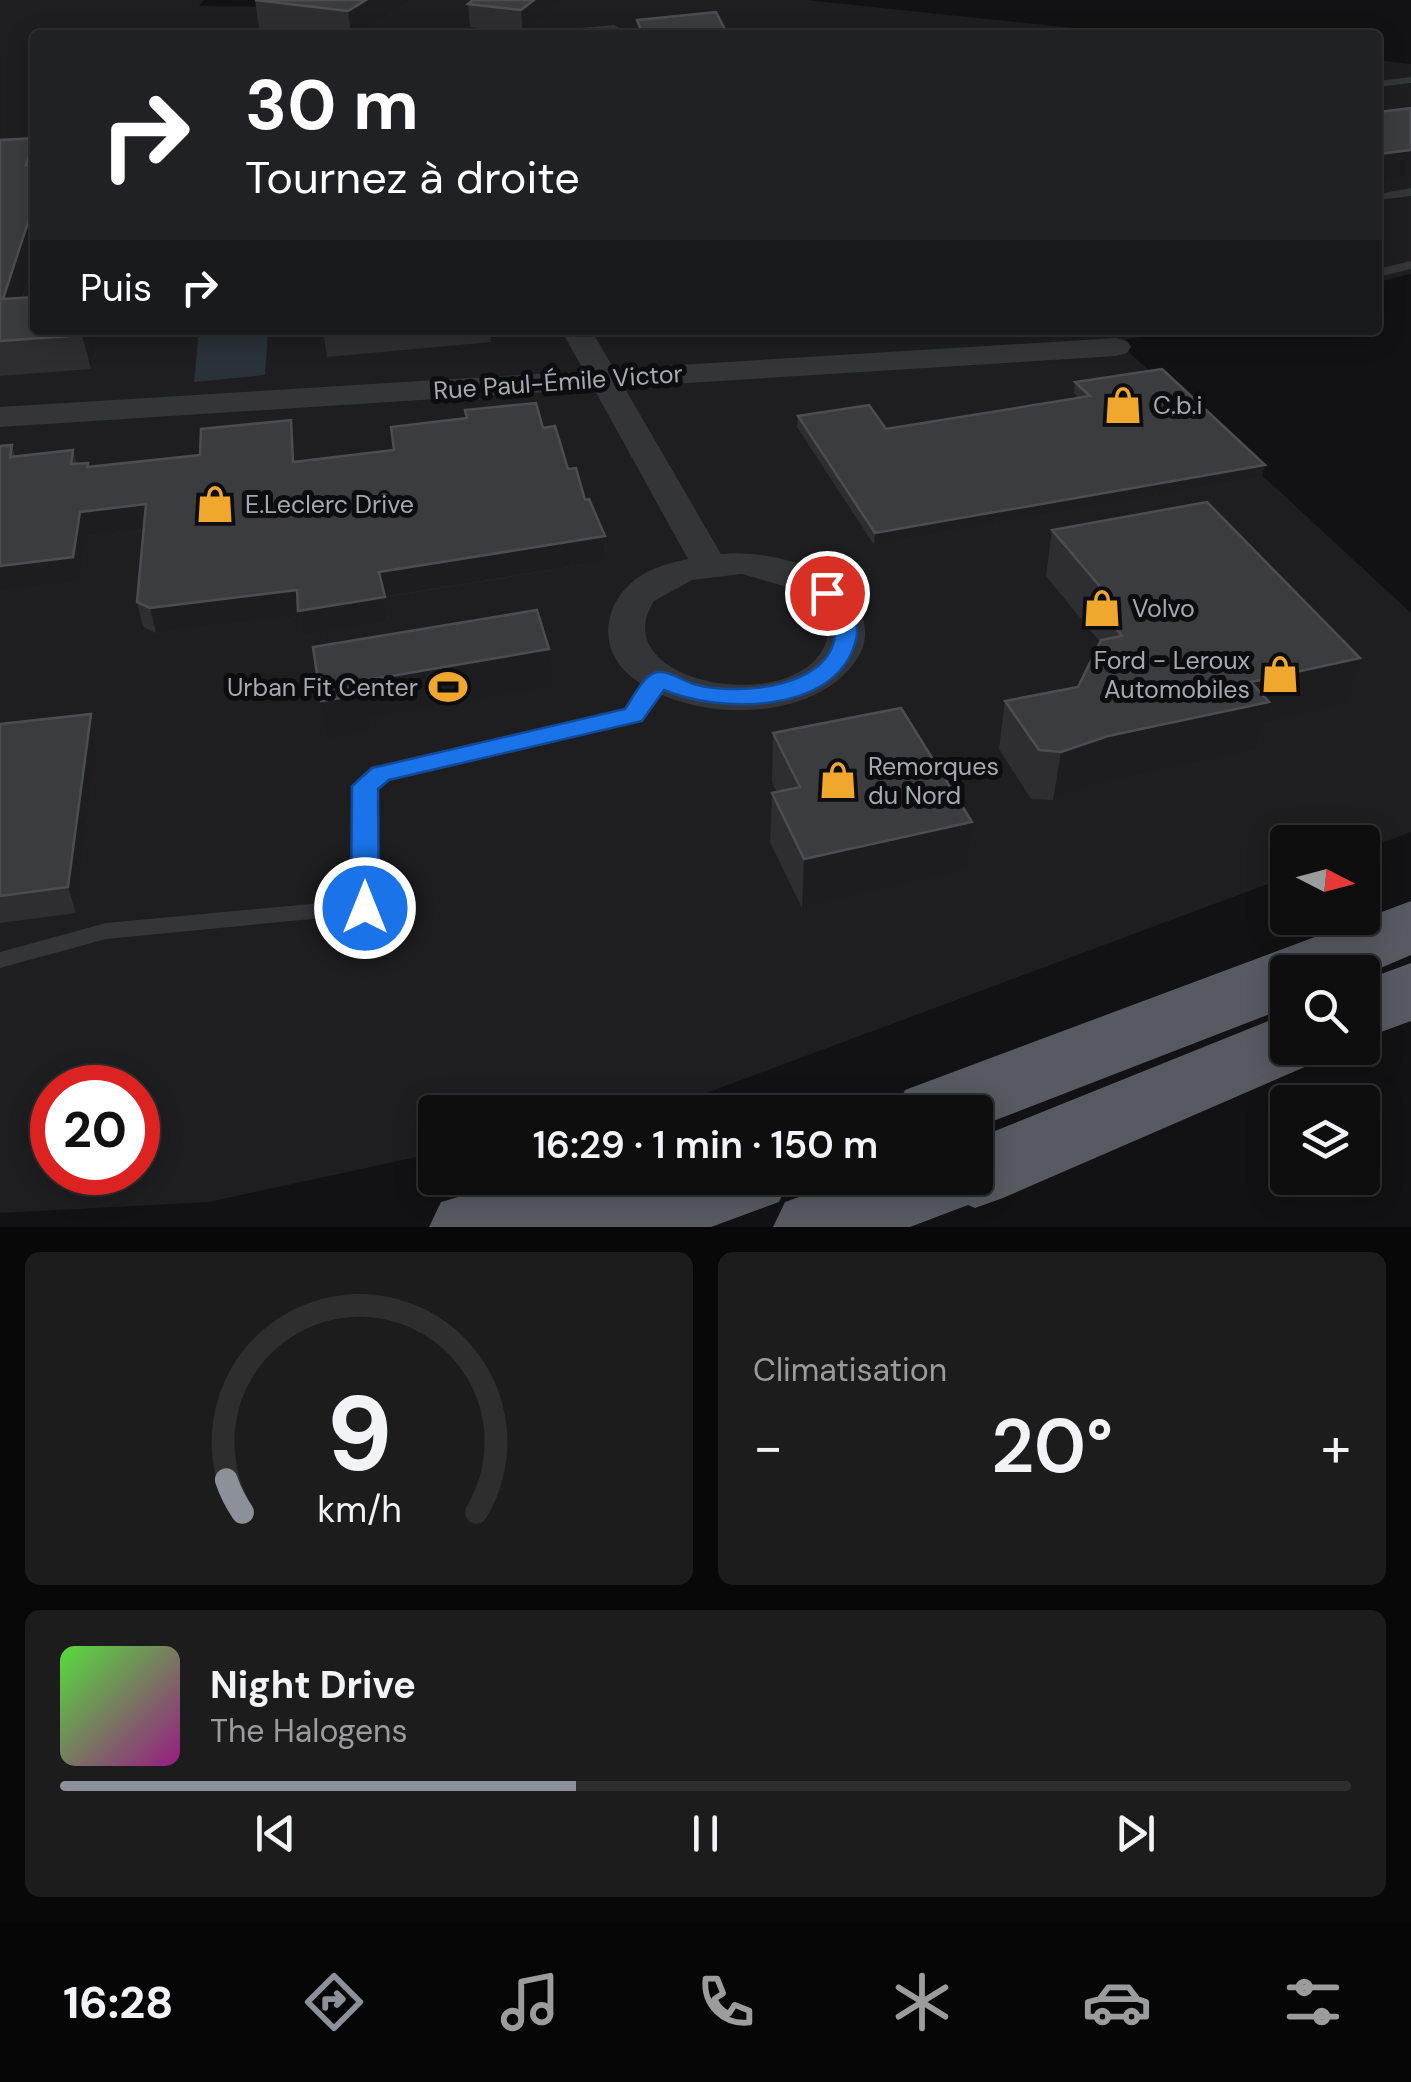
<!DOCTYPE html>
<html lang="fr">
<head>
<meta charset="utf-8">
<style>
	body { margin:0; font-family:"DM Sans",sans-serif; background:#1c1c1d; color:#f1f3f6; height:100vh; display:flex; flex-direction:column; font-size:38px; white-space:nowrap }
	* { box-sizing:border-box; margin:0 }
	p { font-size:32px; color:#9b9c9e }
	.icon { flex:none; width:55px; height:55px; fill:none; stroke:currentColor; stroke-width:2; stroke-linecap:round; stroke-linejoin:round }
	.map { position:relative; height:1227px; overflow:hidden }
	.details { display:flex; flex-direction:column; gap:25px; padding:25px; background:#080808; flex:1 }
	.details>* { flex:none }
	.top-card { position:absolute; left:30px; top:30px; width:1352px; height:305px; border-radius:10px; box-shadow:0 5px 25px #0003,0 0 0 2px #2e2e2f; background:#202124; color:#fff; overflow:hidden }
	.needle { width:65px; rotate:96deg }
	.controls { position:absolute; left:1270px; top:825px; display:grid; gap:20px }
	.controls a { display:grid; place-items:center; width:110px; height:110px; border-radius:10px; background:#0e0e0f; box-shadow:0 5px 25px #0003,0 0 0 2px #2e2e2f; font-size:50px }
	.speed { position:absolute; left:30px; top:1065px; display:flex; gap:20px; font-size:50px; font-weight:700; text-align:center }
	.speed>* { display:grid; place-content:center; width:130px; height:130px; border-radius:50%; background:#0e0e0f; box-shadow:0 5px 25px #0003,0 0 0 2px #2e2e2f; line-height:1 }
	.speed .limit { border:15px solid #d22; background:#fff; color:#111 }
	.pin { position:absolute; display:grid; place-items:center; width:85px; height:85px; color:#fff; margin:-42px; border:5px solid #fff; border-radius:50%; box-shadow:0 2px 10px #0007 }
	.me { position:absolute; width:110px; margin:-55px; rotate:0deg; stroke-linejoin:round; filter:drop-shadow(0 0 8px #0008) }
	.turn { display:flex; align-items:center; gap:35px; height:210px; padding:0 50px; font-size:45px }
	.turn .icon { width:130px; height:130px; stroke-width:2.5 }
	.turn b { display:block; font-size:70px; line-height:85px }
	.then { display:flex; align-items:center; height:95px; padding:0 50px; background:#0003; gap:20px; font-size:38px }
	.big { font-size:75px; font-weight:600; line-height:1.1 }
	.details .card { flex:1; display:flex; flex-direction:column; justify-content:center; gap:15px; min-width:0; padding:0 35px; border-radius:15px; background:#1c1c1d }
	.details .dial { align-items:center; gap:0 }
	.dial svg { height:260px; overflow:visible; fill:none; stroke:#2e2e2f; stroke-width:7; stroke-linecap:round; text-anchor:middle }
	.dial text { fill:#f1f3f6; stroke:none }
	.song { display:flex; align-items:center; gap:30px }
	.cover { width:120px; height:120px; border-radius:15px; background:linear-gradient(135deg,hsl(110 70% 55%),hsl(310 70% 35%)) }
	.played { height:10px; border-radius:5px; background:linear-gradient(90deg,#8c9099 40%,#2e2e2f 40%) }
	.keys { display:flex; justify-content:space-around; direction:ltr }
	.heat { display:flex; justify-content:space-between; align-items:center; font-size:55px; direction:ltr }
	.details .tiles { flex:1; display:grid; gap:25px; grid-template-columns:1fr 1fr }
	.card:last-child { grid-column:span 2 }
	.trip { position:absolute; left:418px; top:1095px; width:575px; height:100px; border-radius:10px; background:#0e0e0f; box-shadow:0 5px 25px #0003,0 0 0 2px #2e2e2f; font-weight:600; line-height:100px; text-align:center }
	.tabs { display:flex; height:160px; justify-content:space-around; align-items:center; background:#060606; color:#9b9c9e }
	.tabs .icon { width:70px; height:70px }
	.tabs .on { color:#8c9099 }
	.tabs b { font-size:45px; color:#f1f3f6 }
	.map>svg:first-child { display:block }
	.built { fill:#1e1e21; fill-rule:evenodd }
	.water { fill:#293238 }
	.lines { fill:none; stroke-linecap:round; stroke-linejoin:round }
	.service { fill:#333539; fill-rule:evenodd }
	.minor { fill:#333539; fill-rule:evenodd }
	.trunk { fill:#575a61; fill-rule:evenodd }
	.wall { fill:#2e2e32 }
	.shaded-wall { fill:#1d1d20 }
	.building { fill:#3b3c40; stroke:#4b4d52; stroke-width:2.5 }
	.route { fill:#1a73e8; stroke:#114b97; stroke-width:2.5 }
	.labels { text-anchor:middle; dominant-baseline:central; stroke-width:10; stroke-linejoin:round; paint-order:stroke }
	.street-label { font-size:25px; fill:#a4aab4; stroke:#0d0d0f }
	.poi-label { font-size:25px; fill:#a4aab4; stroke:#0d0d0f; text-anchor:start }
</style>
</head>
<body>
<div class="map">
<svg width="1411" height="1227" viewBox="0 0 1411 1227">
	<rect width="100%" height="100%" fill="#121214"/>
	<g class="built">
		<path d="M0,0H204L199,6L281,7L293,0H806L1139,35H35V330H1182L1117,341L1411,613V832L1363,850L1362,842H1288L1287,877L698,1096L621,1112H435V1153L209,1202L0,1213ZM52,1088H138V1172H52Z"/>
		<polygon points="1378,60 1411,64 1411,274 1378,282"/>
	</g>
	<polygon class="water" points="199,330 268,330 265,375 194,382"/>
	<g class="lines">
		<g class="service">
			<polygon points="614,25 619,28 617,30 532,35 537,32"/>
			<polygon points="1033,28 1069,35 993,35 998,32"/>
			<polygon points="1411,77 1411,83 1378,87 1378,81"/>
			<polygon points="1411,188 1411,196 1378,200 1378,194"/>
			<polygon points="1411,261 1411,269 1378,277 1378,269"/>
			<polygon points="922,330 996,330 989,334 927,336 922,335"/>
			<polygon points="659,673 668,679 641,719 387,779 375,788 376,907 373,913 106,939 0,968 0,952 106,923 354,900 355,785 358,780 381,767 628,710 652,675"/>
		</g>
		<path class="minor" d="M561,330H591L614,369L1116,338L1127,341L1131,347L1127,353L1116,356L624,387L721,554C761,550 828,564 853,599C869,623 870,644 851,667C804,725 683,722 628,674C596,645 605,600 639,577C653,567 671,563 688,559L594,389L0,427V407L584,371ZM742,574L787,587L822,609C829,621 830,633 825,645C794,718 602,683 654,601L692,580Z"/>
		<g class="trunk">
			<polygon points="1411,901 1411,955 1362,976 1362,972 1288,972 1288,1007 975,1128 975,1112 894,1112 905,1090"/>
			<polygon points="1411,963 1411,1021 1362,1039 1362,981"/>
			<polygon points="1288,1013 1288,1048 1322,1048 1314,1063 1003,1198 975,1208 968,1205 910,1227 773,1227 785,1202 852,1178 975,1178 975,1139"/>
			<polygon points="522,1178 790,1178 779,1202 711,1227 429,1227 441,1202"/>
		</g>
	</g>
	<g class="wall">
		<polygon points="255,0 413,0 358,35 318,35 259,28"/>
		<polygon points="566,0 523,33 470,27 468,4"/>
		<polygon points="35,138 35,257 23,298 100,330 91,369 0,376 0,140"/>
		<polygon points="323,330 490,330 491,342 327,357"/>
		<polygon points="697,330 824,330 733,336"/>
		<polygon points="1075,382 1262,477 874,545 797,427 798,416 886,429 1079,398 1074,393"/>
		<polygon points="465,410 543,428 568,469 605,536 606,561 385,597 388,622 303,636 299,616 156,633 143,627 137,602 143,530 87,536 80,582 0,592 0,446 12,445 15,456 73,450 77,464 89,467 200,455 291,420 295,443 296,461 394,451 466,418"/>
		<polygon points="1052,530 1346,705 1263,724 1257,750 1099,784 1053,800 1031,799 999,749 1005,701 1078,687 1100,642 1046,576"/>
		<polygon points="91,714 98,739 76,913 0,923 0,724"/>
		<polygon points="773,733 966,871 802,908 770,842 772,793 777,792 772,782"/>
	</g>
	<g class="shaded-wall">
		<polygon points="366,0 413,0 358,35 351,35 348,11"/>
		<polygon points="534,0 566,0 523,33 521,10"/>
		<polygon points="35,141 35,192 26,165"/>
		<polygon points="1411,150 1410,175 1378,180 1378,154"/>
		<polygon points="35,201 35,257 12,332 3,299"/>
		<polygon points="84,330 100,330 91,369 82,335"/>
		<polygon points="291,420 295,443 297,486 293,462"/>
		<polygon points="1265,465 1262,477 874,545 875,533"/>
		<polygon points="146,504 151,529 87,536 80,582 0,592 0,566 80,512"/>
		<polygon points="605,536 606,561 383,597 379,572"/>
		<polygon points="297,590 385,597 388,622 303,636 299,616 156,633 150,608"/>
		<polygon points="549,649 552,686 368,717 370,731 328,738 321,701 362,681"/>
		<polygon points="1360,658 1346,705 1263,724 1257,750 1099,784 1053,800 1061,752 1251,682"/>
		<polygon points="91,714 98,739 76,913 68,887"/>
		<polygon points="972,822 966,871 802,908 804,859"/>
	</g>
	<g class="building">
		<polygon points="255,0 366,0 348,11"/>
		<polygon points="473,0 534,0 521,10 468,4"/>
		<polygon points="716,12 728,35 643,35 637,20"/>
		<polygon points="1411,108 1411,150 1378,154 1378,112"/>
		<polygon points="35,138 26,165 35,168 35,201 3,299 35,297 35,330 84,330 82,335 0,341 0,140"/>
		<polygon points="1162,369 1265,465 875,533 798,416 869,405 886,429 1090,396 1075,382"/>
		<polygon points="536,403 543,428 555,426 568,469 576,468 585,500 589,499 605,536 379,572 385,597 298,611 297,590 150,608 137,602 146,504 80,512 73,557 0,566 0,446 12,445 10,457 73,450 71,464 88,463 87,467 200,455 201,429 291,420 293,462 394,450 391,427 467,418 465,410"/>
		<polygon points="1207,502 1360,658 1251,682 1269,702 1108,736 1061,752 1039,750 1005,701 1078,687 1101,640 1122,636 1105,614 1120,610 1052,530"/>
		<polygon points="537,610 549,649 362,681 365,694 321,701 313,647"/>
		<polygon points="901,708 972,822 804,859 772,793 800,787 773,733"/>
		<polygon points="91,714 68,887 0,896 0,724"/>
	</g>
	<path class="route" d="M827,586C838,589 843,597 850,606C857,617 859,631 855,643C835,715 718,713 664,690L642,721L389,780L378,789L379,908L375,915L365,918L355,915L351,908L352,786L372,768L625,709C632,699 643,677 654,673C666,668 685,682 697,685C737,695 831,689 835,634C836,617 825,606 816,593Z"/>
	<defs>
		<g id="shop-bare" transform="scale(3)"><path d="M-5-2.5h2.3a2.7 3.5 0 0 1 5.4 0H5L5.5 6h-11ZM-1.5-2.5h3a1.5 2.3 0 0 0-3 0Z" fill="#f0a72e" stroke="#0d0d0f" stroke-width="2.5" paint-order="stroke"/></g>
		<g id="stadium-bare" transform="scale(3)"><path d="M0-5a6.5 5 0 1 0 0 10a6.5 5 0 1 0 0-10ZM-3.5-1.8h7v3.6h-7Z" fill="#f0a72e" stroke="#0d0d0f" stroke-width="2.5" paint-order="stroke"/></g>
	</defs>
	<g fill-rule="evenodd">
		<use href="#shop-bare" x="1123" y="405"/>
		<use href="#shop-bare" x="215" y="504"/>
		<use href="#shop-bare" x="1102" y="608"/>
		<use href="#shop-bare" x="1280" y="674"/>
		<use href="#stadium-bare" x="448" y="687"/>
		<use href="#shop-bare" x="838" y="780"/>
	</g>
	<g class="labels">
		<g class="street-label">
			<text transform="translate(558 382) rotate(-4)">Rue Paul-Émile Victor</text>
		</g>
		<g class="poi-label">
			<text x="1153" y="405">C.b.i</text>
			<text x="245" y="504">E.Leclerc Drive</text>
			<text x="1132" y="608">Volvo</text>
			<text x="1250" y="660" text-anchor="end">Ford - Leroux<tspan x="1250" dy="29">Automobiles</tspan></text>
			<text x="418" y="687" text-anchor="end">Urban Fit Center</text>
			<text x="868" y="766">Remorques<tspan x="868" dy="29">du Nord</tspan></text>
		</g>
	</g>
</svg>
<div class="controls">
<a><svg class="needle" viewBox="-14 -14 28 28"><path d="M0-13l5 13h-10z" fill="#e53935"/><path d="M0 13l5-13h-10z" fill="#9b9c9e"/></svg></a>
<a><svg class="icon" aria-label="search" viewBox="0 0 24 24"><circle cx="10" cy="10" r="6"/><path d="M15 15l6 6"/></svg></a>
<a><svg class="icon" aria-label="layers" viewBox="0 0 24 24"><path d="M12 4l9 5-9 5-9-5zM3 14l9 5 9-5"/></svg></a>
</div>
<div class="speed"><div class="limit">20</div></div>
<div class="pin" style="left:827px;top:593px;background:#d93025"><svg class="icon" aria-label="arrive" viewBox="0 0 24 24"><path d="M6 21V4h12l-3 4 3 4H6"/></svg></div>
<svg class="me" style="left:365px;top:908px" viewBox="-20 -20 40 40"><circle r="17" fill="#1a73e8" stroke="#fff" stroke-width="3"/><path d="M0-11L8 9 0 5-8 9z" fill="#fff"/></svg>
<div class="trip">16:29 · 1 min · 150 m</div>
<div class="top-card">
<div class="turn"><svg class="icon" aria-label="right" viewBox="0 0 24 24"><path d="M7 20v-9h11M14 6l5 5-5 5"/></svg><div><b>30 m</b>Tournez à droite</div></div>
<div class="then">Puis<svg class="icon" aria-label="right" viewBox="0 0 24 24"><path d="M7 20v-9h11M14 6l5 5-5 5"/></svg></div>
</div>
</div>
<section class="details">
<div class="tiles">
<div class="card dial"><svg viewBox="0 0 100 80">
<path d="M14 69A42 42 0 1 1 86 69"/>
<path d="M14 69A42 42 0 0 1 9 59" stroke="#8c9099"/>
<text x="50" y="56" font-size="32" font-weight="700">9</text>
<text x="50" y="72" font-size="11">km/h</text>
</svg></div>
<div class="card"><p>Climatisation</p>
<div class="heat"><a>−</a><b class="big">20°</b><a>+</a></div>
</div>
<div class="card">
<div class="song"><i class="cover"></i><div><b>Night Drive</b><p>The Halogens</p></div></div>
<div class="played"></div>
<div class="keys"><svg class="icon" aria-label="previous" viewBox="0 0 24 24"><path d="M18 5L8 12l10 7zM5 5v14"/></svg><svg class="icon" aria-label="pause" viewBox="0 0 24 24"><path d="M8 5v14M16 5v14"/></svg><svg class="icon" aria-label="next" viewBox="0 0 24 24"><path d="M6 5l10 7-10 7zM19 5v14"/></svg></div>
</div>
</div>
</section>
<nav class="tabs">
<b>16:28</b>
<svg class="icon on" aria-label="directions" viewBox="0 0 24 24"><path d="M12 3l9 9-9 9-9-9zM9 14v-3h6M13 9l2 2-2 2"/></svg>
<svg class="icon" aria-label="music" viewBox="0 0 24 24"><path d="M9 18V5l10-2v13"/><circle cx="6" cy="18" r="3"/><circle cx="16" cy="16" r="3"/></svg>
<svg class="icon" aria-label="phone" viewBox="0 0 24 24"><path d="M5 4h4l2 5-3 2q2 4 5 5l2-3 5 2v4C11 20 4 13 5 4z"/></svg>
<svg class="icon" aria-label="climate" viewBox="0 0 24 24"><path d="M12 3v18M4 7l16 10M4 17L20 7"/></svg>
<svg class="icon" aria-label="car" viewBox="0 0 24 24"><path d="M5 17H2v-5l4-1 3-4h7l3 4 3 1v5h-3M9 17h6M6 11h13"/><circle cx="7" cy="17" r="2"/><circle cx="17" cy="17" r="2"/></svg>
<svg class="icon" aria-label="filters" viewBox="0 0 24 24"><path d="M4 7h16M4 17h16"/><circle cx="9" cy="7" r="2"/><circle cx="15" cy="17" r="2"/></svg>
</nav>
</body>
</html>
